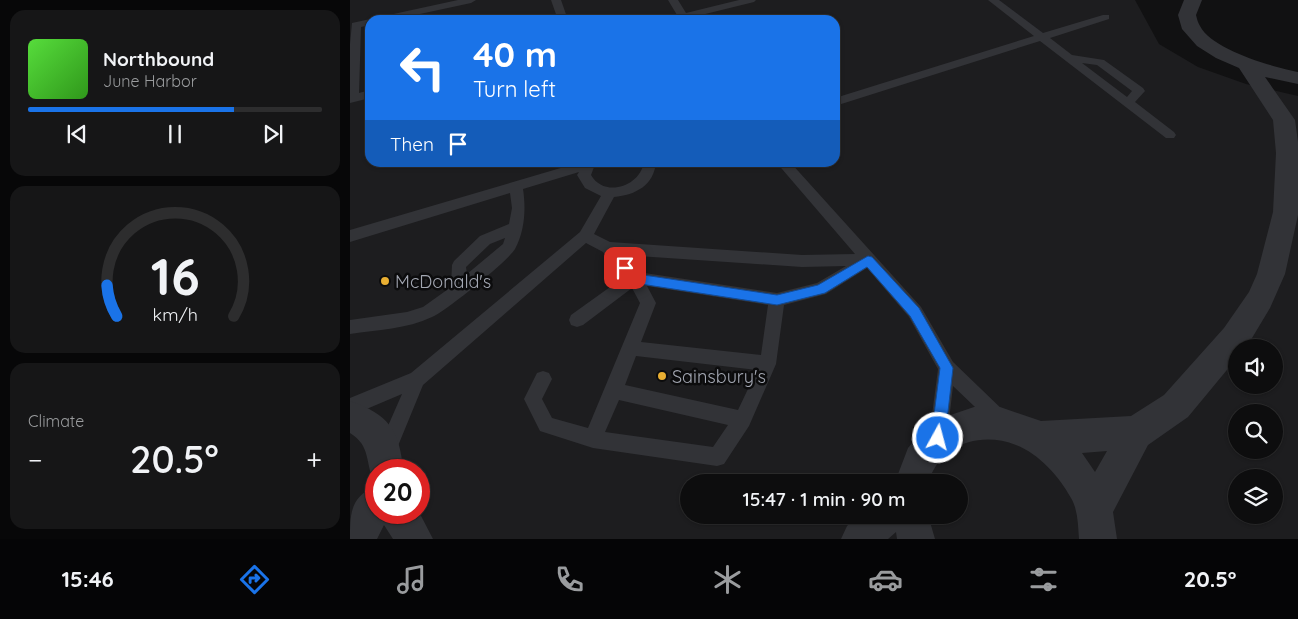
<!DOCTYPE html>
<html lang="en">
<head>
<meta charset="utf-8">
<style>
	body { margin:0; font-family:Quicksand,sans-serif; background:#161617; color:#f1f3f6; height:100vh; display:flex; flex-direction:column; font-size:19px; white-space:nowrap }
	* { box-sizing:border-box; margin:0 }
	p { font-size:16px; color:#9a9c9e }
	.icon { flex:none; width:28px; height:28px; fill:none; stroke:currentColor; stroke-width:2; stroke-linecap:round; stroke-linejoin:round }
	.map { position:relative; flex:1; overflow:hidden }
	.panel { display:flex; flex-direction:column; gap:10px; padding:10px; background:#070708; width:350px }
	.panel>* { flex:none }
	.top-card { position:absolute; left:15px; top:15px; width:475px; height:152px; border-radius:15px; box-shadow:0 1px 4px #0004,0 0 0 1px #2d2d2e; background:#1a73e8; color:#fff; overflow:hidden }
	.buttons { position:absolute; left:878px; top:339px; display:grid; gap:10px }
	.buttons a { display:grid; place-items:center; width:55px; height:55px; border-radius:50%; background:#0d0d0e; box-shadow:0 1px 4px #0004,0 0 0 1px #2d2d2e; font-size:25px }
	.speed { position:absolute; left:15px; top:459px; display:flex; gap:10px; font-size:25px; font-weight:700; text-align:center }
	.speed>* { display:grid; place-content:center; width:65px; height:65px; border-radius:50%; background:#0d0d0e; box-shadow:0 1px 4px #0004,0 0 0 1px #2d2d2e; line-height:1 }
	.speed .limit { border:8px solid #d22; background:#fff; color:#111 }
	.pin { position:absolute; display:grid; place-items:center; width:42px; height:42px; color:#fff; margin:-21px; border-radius:10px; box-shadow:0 2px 8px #0006 }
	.me { position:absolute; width:55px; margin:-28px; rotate:7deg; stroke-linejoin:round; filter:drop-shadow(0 0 4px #0008) }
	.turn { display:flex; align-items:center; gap:18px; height:105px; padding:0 25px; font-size:22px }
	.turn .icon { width:65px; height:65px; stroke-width:2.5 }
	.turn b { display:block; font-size:35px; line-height:42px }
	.then { display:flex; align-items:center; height:48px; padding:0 25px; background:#0003; gap:10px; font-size:19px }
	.big { font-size:38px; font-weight:600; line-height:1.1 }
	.panel .tile { flex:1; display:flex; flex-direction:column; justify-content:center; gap:8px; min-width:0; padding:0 18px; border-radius:15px; background:#161617 }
	.panel .dial { align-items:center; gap:0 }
	.dial svg { height:130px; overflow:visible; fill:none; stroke:#2d2d2e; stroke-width:7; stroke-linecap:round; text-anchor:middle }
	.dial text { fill:#f1f3f6; stroke:none }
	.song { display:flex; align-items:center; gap:15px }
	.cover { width:60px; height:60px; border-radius:8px; background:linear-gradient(135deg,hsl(110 70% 55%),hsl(110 70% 35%)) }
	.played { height:5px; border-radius:2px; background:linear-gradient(90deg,#1a73e8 70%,#2d2d2e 70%) }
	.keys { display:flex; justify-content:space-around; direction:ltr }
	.heat { display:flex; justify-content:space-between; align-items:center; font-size:28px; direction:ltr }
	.trip { position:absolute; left:330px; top:474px; width:288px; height:50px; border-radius:25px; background:#0d0d0e; box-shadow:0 1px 4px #0004,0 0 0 1px #2d2d2e; font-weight:600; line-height:50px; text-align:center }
	.tabs { display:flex; height:80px; justify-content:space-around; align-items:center; background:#050506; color:#9a9c9e }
	.tabs .icon { width:35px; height:35px }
	.tabs .on { color:#1a73e8 }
	.tabs b { font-size:22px; color:#f1f3f6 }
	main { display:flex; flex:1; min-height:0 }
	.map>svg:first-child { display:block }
	.built { fill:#1d1d1f; fill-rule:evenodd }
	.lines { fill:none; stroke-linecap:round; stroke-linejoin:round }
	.lane { fill:#323337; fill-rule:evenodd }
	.street { fill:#323337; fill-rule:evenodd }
	.route { fill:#1a73e8; stroke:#114b97 }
	.poi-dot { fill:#e9af32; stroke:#0c0c0d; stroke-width:2 }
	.labels { text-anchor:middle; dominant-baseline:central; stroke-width:5; stroke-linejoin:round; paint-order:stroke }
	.poi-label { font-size:18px; fill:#a3a7b2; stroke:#0c0c0d; text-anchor:start }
</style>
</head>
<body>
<main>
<section class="panel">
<div class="tile">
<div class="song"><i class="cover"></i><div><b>Northbound</b><p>June Harbor</p></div></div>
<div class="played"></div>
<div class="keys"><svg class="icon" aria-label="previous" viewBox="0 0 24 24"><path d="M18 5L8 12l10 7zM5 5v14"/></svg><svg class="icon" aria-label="pause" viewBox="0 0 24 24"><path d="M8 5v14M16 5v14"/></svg><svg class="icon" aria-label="next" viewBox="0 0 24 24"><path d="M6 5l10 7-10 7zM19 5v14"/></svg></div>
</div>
<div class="tile dial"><svg viewBox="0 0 100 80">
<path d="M14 69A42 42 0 1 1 86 69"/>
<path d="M14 69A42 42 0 0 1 8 50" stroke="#1a73e8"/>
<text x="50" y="56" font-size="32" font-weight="700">16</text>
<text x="50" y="72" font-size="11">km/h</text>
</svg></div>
<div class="tile"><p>Climate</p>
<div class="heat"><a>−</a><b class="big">20.5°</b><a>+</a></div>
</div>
</section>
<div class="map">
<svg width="948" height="539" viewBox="0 0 948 539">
	<rect width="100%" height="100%" fill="#111112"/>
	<path class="built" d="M0,0H785L809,44L848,67L896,84L948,96V539H0ZM20,20H485V162H20ZM886,348H924V385H886ZM886,412H924V450H886ZM26,470H69V512H26ZM886,478H924V515H886ZM339,482H609V515H339Z"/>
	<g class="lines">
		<g class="lane">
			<polygon points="108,0 126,0 121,3 42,20 20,20 20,25 11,27 9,93 20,90 20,98 0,103 0,44 2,23"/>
			<polygon points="201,0 211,0 218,20 208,20"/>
			<polygon points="318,0 328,0 336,13 389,0 406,0 404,2 339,18 340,20 315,20 327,15"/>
			<path d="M638,0H649L693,33L753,15H759V19L700,38L722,55L754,60L793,88L795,91L785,102L824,132L826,135L824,138H816L690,41L485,106V98L684,36ZM732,63L747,65L782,91L777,97Z"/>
			<path d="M231,162H246L241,175C254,198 290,187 294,162H306C304,185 286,195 264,197L244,234L260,242L452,255L505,254L426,162H440L571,307L603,362L658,415L661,421L658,427L652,430L646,427L603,386L597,438L595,445L588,447L581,445L579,438L588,369L559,317L517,268L476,294L434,305L426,364L399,426L374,464L367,466L243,448L190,431L174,399L187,373L193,371L199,373L202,379L192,399L202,418L238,428L290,303L282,288L233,325L227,327L221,325L219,320L221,315L274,277L253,252L236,243L73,385L43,458L36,460L29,458L27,451L52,394L0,416V398L61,373L230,232L251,196L235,188L227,175L229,172L173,189C176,208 175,231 165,249C159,260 96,311 82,317C57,329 27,330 0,334V320L57,312L73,307L101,287L102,265L104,261L130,236L159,224L162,208L160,193L0,242V230ZM155,238L153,244L117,274L116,267L140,244ZM273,255L452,267L496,266L467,283L427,293L288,272ZM297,286L418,305L411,355L291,342L306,303ZM286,356L407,370L388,410L275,385ZM269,400L378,425L363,447L255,432Z"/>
		</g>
		<g class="street">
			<path d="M834,0H852L846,15C847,19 848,23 850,26C862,50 923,67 948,72V84L915,77L945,120L948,142V215L935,274L920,308L896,348H886V359L838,417L798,445L763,512L767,539H729C728,525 728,510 721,498C709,476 689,454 666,445C631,431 589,444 579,482H545L558,448L573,430L586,420L624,407H650L691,421L781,416L814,395L874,328L899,292L907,274L923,212L926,153L923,120L889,68L866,58L847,46L832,29L828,15ZM757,451L745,472L732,453Z"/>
			<path d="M0,401C38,414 50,430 53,470H26V483L24,482C15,462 21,446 0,433Z"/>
			<path d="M26,486V512H69L83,539H43L34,525L27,539H0C0,514 0,497 26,486Z"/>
			<polygon points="509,515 578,515 585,539 547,539 546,532 538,539 491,539 497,526"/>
		</g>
	</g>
	<polygon class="route" points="518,256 522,257 569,308 603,368 595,438 593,443 588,445 583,443 581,438 590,368 560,316 517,267 475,293 427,305 284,283 280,281 269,268 275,263 279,265 287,274 427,295 468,285"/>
	<g class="poi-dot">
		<circle cx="35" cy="281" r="5"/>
		<circle cx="312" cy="376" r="5"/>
	</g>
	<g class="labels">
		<g class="poi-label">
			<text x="45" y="281">McDonald's</text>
			<text x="322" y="376">Sainsbury's</text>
		</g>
	</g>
</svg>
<div class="buttons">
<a><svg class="icon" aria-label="sound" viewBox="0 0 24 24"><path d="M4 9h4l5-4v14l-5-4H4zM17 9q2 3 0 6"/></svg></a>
<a><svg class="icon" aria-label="search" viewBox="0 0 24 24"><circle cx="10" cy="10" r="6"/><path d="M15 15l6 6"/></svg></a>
<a><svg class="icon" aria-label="layers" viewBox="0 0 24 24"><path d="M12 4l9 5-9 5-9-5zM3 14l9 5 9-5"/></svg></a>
</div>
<div class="speed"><div class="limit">20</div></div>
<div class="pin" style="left:275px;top:268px;background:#d93025"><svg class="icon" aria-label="arrive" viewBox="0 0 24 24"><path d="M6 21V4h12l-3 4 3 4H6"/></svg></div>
<svg class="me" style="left:588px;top:438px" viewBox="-20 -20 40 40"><circle r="17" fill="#1a73e8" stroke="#fff" stroke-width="3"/><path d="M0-11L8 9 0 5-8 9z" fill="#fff"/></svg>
<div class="trip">15:47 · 1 min · 90 m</div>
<div class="top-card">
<div class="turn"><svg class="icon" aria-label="left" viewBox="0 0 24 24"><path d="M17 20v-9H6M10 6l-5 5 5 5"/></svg><div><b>40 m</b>Turn left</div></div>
<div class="then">Then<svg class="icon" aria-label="arrive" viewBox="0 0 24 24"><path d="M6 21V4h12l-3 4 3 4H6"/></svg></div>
</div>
</div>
</main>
<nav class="tabs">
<b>15:46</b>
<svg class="icon on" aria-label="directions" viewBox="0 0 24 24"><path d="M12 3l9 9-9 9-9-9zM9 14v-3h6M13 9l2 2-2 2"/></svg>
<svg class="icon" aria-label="music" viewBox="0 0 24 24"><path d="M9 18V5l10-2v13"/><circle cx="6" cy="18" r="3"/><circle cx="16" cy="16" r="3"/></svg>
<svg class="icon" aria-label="phone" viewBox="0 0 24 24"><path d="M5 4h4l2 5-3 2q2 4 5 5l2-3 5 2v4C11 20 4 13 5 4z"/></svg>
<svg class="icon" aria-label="climate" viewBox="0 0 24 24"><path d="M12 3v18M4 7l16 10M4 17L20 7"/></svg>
<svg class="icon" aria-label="car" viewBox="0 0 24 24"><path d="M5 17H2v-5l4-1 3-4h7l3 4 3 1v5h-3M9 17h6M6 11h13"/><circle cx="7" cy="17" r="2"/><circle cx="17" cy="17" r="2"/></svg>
<svg class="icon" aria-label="filters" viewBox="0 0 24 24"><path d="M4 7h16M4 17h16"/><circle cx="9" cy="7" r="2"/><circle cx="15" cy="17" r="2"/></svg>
<b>20.5°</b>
</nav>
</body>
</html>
